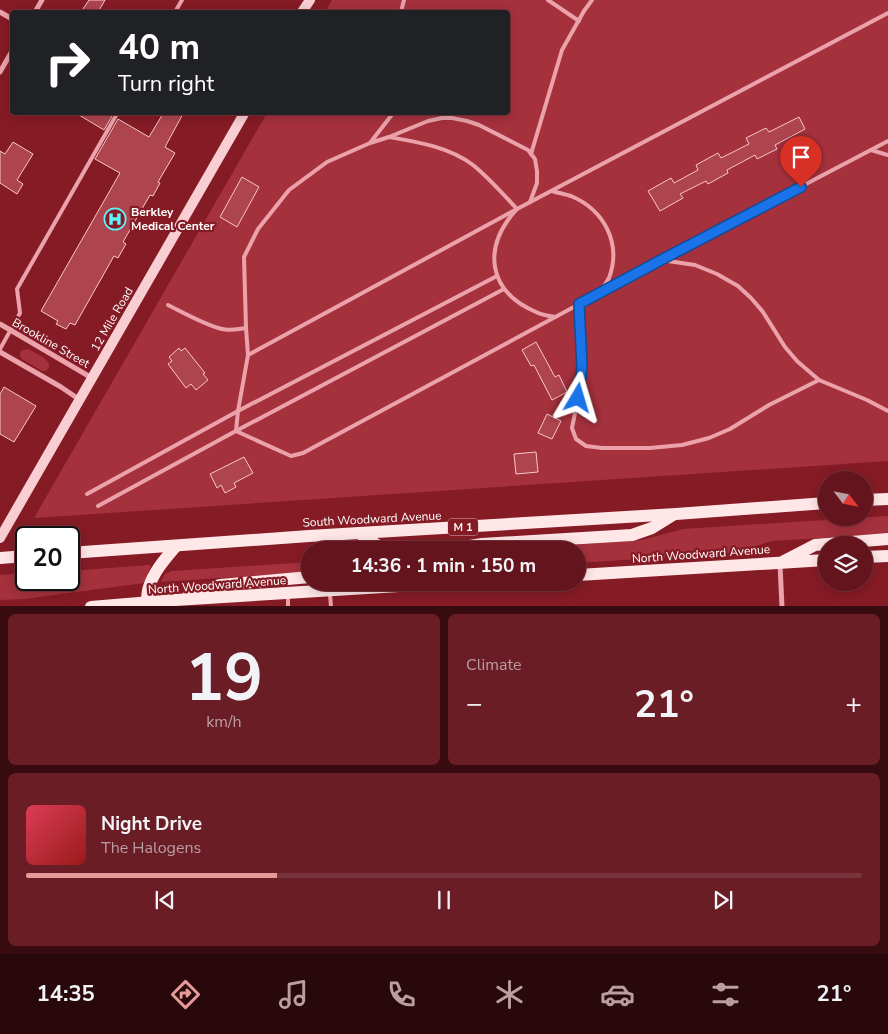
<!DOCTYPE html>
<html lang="en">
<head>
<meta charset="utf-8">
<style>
	body { margin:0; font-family:"Nunito Sans",sans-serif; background:#6a1d25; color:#f1f3f6; height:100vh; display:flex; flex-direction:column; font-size:19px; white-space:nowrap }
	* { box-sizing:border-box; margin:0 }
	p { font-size:16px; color:#bb9ea3 }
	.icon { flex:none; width:28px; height:28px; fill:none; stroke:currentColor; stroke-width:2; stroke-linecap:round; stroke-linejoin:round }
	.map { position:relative; height:606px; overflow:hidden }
	.panel { display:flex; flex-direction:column; gap:8px; padding:8px; background:#370b0f; flex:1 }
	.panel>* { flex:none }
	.hud { position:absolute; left:10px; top:10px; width:500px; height:105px; border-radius:5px; box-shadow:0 2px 12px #0003,0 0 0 1px #78333b; background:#202124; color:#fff; overflow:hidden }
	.needle { width:32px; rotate:122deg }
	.controls { position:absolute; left:818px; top:471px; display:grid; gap:10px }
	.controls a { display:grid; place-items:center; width:55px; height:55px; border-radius:50%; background:#64141c; box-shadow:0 2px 12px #0003,0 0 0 1px #78333b; font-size:25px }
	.speed { position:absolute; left:15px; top:526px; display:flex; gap:10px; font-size:25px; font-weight:700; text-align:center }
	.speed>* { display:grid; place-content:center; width:65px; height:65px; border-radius:50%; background:#64141c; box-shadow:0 2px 12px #0003,0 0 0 1px #78333b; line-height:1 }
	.speed .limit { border:2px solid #111; border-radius:8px; background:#fff; color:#111 }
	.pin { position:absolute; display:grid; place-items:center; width:42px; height:42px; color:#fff; margin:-51px -21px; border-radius:50% 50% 50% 0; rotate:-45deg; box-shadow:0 0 5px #0007 }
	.pin .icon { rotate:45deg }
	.me { position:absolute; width:55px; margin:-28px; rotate:7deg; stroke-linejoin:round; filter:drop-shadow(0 0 4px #0008) }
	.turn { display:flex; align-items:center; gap:18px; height:105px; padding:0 25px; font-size:22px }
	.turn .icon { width:65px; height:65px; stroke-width:2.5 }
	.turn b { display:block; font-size:35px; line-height:42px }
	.big { font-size:38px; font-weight:700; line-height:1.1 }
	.panel .card { flex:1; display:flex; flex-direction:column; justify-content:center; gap:8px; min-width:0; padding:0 18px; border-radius:8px; background:#6a1d25 }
	.panel .dial { align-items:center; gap:0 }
	.dial b { font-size:65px; line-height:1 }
	.song { display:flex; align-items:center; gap:15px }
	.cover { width:60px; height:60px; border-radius:8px; background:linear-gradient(135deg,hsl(350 70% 55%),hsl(0 70% 35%)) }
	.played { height:5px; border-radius:2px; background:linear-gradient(90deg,#e69b98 30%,#78333b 30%) }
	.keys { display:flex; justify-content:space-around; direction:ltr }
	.heat { display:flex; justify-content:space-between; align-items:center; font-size:28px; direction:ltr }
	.panel .tiles { flex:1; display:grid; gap:8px; grid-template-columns:1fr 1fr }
	.card:last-child { grid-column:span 2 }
	.trip { position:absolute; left:301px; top:541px; width:285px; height:50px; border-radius:25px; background:#64141c; box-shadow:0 2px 12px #0003,0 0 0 1px #78333b; font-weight:700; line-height:50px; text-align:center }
	.tabs { display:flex; height:80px; justify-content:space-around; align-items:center; background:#28080b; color:#bb9ea3 }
	.tabs .icon { width:35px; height:35px }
	.tabs .active { color:#e69b98 }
	.tabs b { font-size:22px; color:#f1f3f6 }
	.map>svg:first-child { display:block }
	.green { fill:#a5313d }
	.building { fill:#ae444e; stroke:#f8c7cc }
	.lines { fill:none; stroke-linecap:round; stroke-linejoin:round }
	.lane { stroke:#eba2aa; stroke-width:4 }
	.street { stroke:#eba2aa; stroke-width:5 }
	.secondary { stroke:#f8ced2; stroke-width:10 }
	.primary { stroke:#ffe7e8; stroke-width:12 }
	.route-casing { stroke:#114b97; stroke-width:12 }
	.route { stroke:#1a73e8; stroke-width:9 }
	.labels { text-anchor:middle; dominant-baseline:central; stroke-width:4.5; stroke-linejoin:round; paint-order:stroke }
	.shield { fill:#851b25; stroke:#dabbbe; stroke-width:1 }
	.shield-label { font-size:11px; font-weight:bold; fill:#fff }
	.poi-label { font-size:12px; font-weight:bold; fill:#fff; stroke:#851b25; text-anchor:start }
	.street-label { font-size:12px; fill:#fff; stroke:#851b25 }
</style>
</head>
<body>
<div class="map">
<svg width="888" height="607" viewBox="0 0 888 607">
	<rect width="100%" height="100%" fill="#851b25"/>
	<g class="green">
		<polygon points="332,0 888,0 888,461 34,518 267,113 508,112 508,12 325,12"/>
		<path d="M28,349C36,354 57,361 46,371H42L22,359L20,356L21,351Z"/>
		<polygon points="888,516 888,534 772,541 732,553 578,563 578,550 497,550 642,540 683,529"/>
		<polygon points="446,544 448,547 447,550 393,550 395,548"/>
		<polygon points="310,562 310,572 161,582 165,574 172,571"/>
		<polygon points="149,565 151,566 144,583 24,599 0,600 0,575 26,573 26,580 69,580 69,571"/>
	</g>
	<g class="building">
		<polygon points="89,0 105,0 98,12 81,12"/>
		<polygon points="74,112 106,112 112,116 104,130"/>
		<polygon points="164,112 184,112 165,147 175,153 158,182 160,183 153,196 150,195 123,242 126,244 118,258 114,256 75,325 70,323 66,329 56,324 58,321 41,311 120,173 95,159 118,119 149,137"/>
		<polygon points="799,117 805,129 775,145 777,149 757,159 755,155 727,170 728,173 708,184 706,181 680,194 683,198 660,211 648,191 671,178 674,183 698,170 696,165 718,153 721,158 749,144 746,138 766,128 769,132"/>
		<polygon points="13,142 33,154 17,180 23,184 17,194 0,183 0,151 5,154"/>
		<polygon points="242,177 259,187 237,227 220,217"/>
		<polygon points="536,342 555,377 559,375 567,392 552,400 534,365 531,366 522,350"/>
		<polygon points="179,348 181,351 185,348 205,373 203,374 208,380 196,390 191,384 186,388 168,364 172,361 169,357"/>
		<polygon points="4,387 36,406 14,442 0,434 0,394"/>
		<polygon points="547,414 561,421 552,439 538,433"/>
		<polygon points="536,452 538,472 516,474 514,454"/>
		<polygon points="244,457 253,473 234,483 236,487 225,493 221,485 217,488 210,474"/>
	</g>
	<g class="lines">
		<g class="lane">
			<polyline points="548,0 579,21"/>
			<polyline points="175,12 182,0"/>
			<polyline points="401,12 404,0"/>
			<polyline points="394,112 370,143 327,162 289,190 258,229 244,257 246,328 248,355 238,411 236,431 291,456 303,453 661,260 888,141"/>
			<path d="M389,137C418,142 449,147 473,165C489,178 503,194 517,209C482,247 487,291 536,312C542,315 549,316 555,317"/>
			<polyline points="370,143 389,137 428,121 442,118 452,118 467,121 479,125 528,150 535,159 537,171 537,183 530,202"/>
			<polyline points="871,150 888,155"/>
			<polyline points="531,154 562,50 584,11 592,0"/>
			<path d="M552,191C558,193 565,194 571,196C604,210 622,243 609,278C607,282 603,287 601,291"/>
			<polyline points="661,260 695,265 717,274 738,286 751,298 763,312 785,347 797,361 819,380 867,400 888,411"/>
			<polyline points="579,304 582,367 578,398 572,428 576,439 586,446 602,448 650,448 682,445 709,438 730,429 769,405 819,380"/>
			<path d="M168,305C184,313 205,325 222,329C230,331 238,329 246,328"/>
			<polyline points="0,349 20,313 17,289 118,112"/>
			<polyline points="248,355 517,209 888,13"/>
			<polyline points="87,494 238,411 497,276"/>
			<polyline points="98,506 234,432 504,289"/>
			<polyline points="330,594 331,607"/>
			<polyline points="288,596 288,607"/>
		</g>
		<g class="street">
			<polyline points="0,12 12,19"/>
			<polyline points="35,12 42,0"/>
			<polyline points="0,72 12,51"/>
			<polyline points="0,324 92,378"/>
			<polyline points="0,352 61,387 80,400"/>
			<polyline points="780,564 782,607"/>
		</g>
		<g class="secondary">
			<polyline points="302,12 310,0"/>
			<polyline points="0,538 245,112"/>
		</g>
		<g class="primary">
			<polyline points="864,500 888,499"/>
			<polyline points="359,533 377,545 378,550"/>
			<polyline points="464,550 470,546 482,544 632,535 652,528 673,515"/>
			<polyline points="69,553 309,536 676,514 826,503"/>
			<polyline points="864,557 888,556"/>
			<polyline points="0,558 26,556"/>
			<polyline points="784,561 815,545 888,539"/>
			<polyline points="578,575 826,560"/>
			<polyline points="189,595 220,585 310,577"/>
			<path d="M147,603C147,598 147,592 149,587C154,571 166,558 176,546"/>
			<polyline points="91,607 175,600 464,582"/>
		</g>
	</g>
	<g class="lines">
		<g class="route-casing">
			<polyline id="route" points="578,398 582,367 579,304 661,260 801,187"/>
		</g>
		<use href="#route" class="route"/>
	</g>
	<defs>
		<g id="hospital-ring" transform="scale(1.125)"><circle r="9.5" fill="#851b25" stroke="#5ff3fc" stroke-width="1.5"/><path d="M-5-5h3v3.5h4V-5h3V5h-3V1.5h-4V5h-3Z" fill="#5ff3fc"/></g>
	</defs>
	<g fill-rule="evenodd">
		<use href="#hospital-ring" x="115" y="219"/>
	</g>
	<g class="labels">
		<rect class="shield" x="448" y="518.5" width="30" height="17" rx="4"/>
		<g class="shield-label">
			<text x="463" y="527">M 1</text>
		</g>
		<g class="poi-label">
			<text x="131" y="212">Berkley<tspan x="131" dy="14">Medical Center</tspan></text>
		</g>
		<g class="street-label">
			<text transform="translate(112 319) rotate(-60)">12 Mile Road</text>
			<text transform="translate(51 343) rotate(30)">Brookline Street</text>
			<text transform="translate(372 519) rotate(-3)">South Woodward Avenue</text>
			<text transform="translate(701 554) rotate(-4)">North Woodward Avenue</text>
			<text transform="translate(217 585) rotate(-4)">North Woodward Avenue</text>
		</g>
	</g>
</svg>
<div class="controls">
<a><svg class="needle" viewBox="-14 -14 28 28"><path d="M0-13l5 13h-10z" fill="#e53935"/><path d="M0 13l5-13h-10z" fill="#bb9ea3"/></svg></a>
<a><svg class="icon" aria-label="layers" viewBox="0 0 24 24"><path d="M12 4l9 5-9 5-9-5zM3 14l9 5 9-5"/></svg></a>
</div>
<div class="speed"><div class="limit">20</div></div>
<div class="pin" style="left:801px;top:187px;background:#d93025"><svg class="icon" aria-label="arrive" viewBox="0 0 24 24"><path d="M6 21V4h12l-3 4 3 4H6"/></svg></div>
<svg class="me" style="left:578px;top:398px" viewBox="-20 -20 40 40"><path d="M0-17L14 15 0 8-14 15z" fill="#1a73e8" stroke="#fff" stroke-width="4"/></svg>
<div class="trip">14:36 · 1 min · 150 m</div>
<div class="hud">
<div class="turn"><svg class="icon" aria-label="right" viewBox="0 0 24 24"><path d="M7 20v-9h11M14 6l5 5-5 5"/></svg><div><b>40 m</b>Turn right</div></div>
</div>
</div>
<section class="panel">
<div class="tiles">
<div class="card dial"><b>19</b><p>km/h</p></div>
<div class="card"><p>Climate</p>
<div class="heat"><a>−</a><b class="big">21°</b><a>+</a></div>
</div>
<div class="card">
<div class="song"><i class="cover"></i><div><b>Night Drive</b><p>The Halogens</p></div></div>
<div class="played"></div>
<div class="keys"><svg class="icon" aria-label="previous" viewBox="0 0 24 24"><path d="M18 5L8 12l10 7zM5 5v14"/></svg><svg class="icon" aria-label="pause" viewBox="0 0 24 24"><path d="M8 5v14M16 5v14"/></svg><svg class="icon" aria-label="next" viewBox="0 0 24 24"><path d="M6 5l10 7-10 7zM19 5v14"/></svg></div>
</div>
</div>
</section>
<nav class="tabs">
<b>14:35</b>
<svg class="icon active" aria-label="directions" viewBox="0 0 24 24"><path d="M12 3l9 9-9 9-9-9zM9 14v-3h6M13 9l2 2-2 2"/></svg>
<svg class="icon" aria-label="music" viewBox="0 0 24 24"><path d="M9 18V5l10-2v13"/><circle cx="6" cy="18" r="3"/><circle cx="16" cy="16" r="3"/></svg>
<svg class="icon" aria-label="phone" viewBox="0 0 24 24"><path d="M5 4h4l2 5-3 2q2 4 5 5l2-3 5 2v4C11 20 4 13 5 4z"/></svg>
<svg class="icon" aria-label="climate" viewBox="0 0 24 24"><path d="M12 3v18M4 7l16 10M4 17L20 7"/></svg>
<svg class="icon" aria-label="car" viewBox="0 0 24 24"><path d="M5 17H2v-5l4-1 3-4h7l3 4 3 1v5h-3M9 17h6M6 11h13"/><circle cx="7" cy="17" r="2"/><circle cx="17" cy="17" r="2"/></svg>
<svg class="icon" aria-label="filters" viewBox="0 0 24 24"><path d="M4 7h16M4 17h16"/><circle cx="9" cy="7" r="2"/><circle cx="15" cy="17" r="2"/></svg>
<b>21°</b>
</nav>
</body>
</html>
